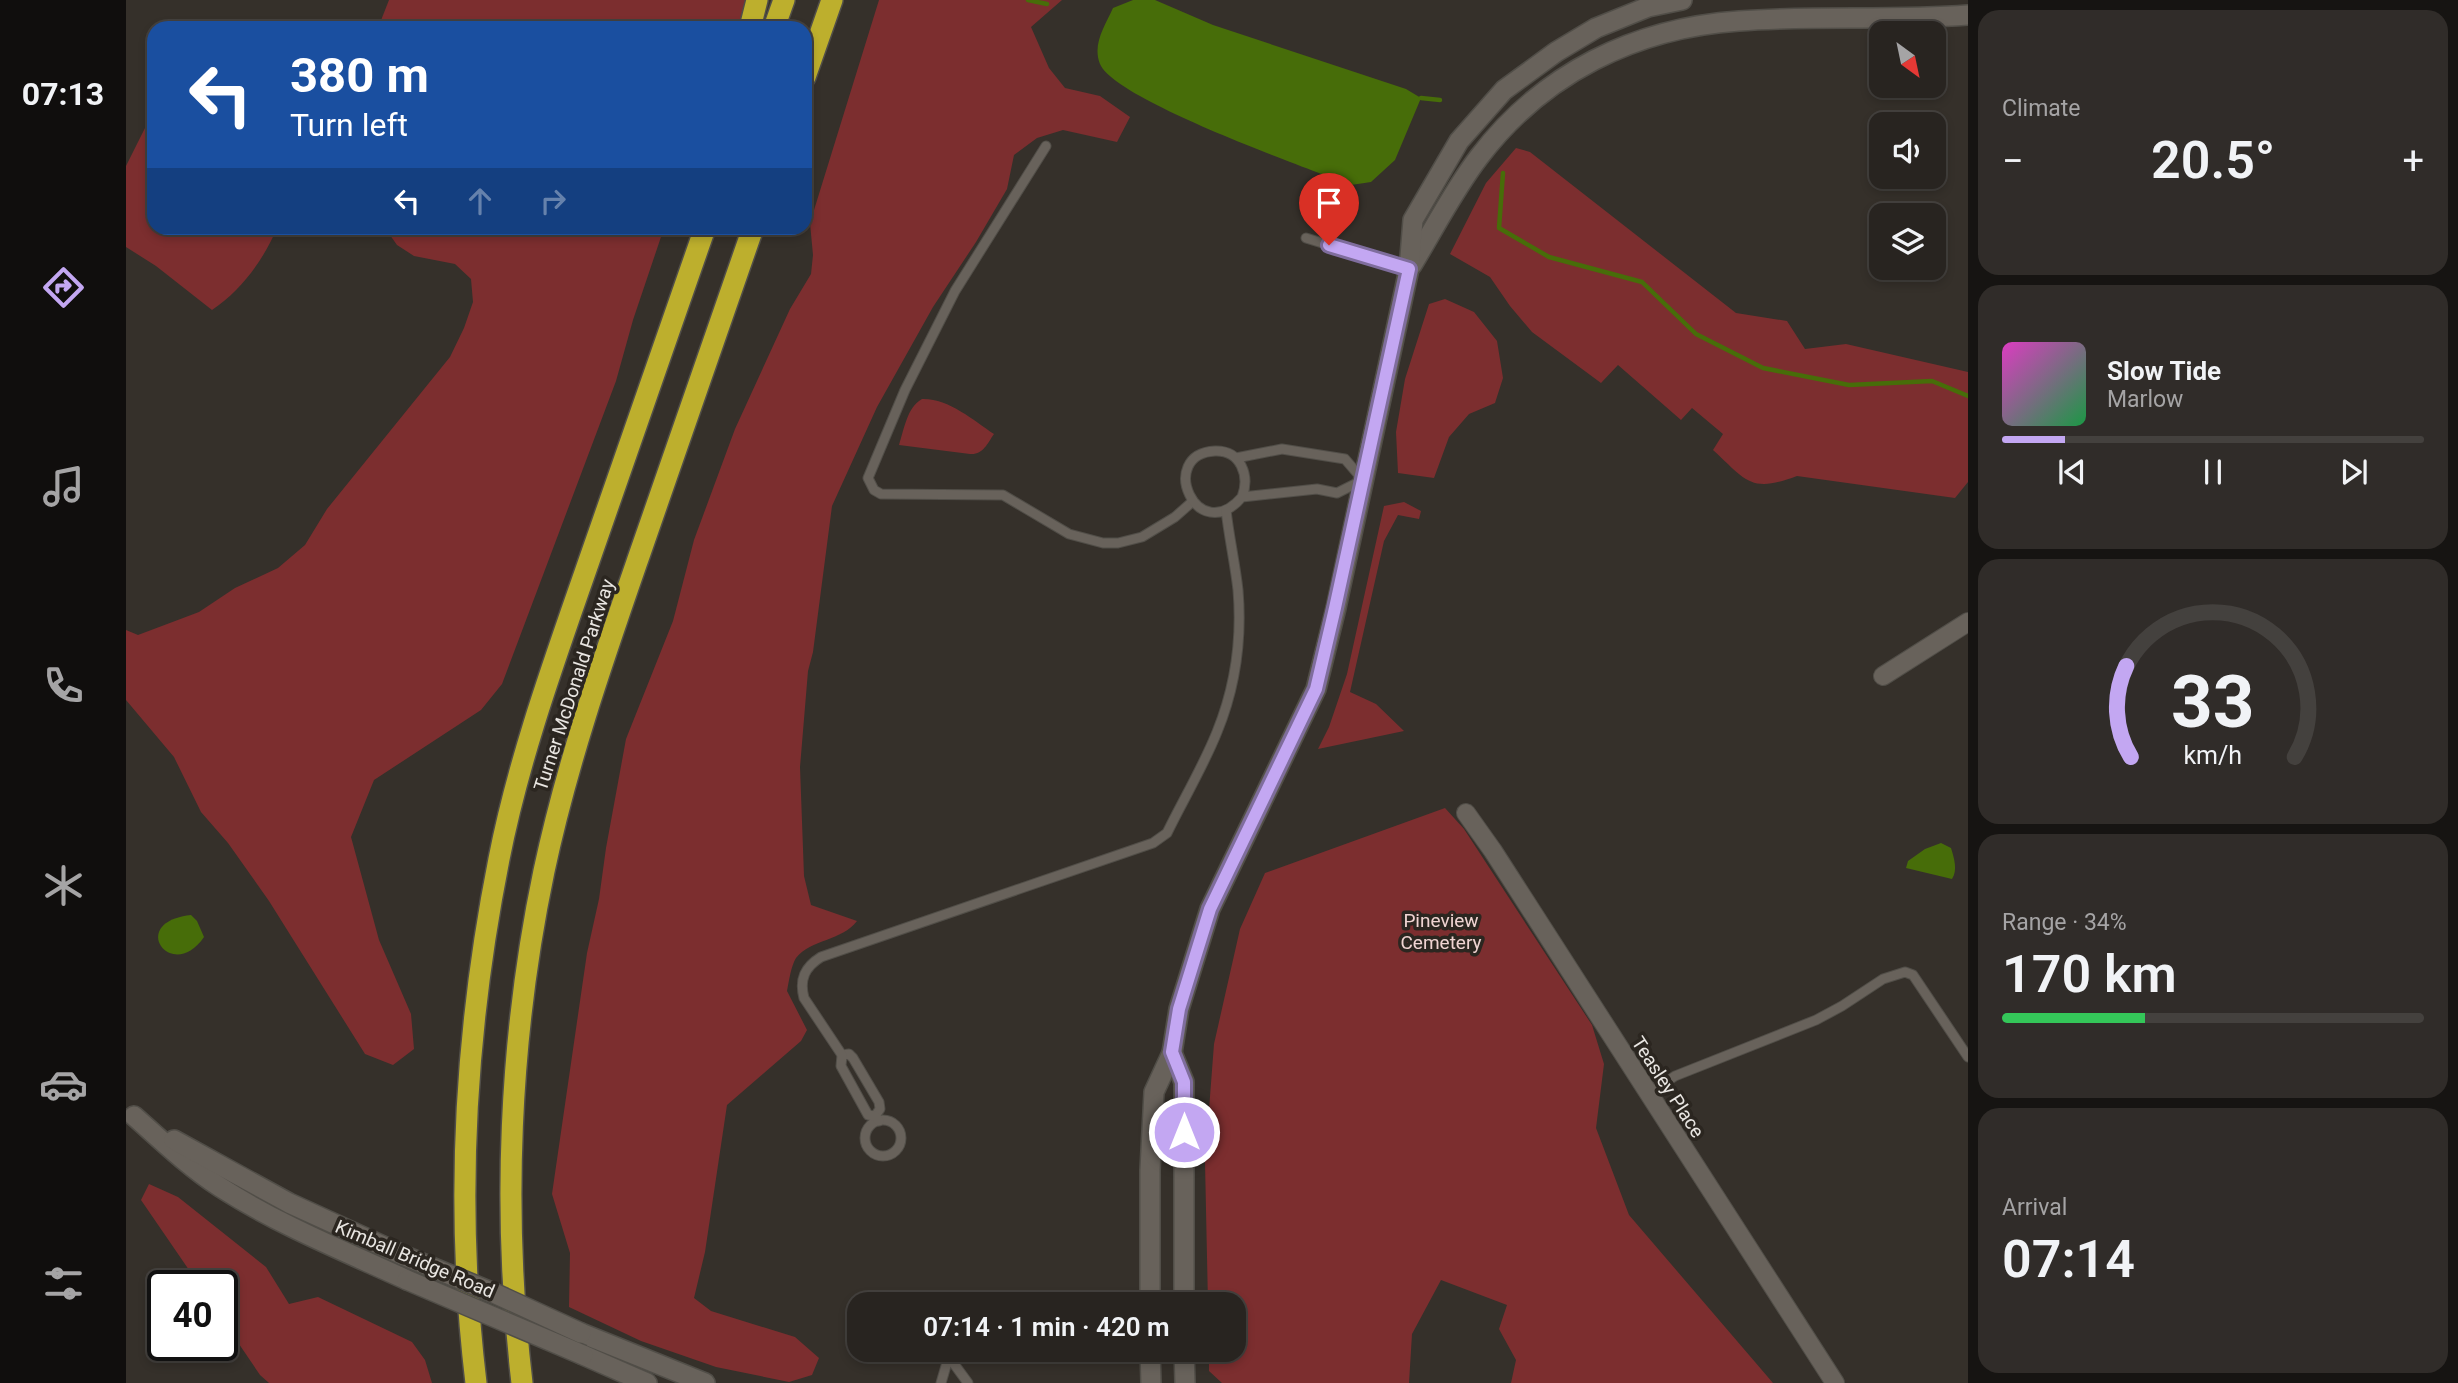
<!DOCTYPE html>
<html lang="en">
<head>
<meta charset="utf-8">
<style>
	body { margin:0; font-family:Roboto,sans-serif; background:#302c29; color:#f1f3f6; height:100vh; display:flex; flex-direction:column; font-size:26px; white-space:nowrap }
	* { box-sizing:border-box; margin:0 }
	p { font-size:23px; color:#a5a4a5 }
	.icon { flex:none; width:38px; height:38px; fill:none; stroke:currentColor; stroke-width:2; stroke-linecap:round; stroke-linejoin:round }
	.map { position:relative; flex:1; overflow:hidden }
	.sheet { display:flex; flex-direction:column; gap:10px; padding:10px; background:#161412; width:490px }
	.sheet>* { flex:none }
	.hud { position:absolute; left:21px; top:21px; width:665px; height:214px; border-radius:21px; box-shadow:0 4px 10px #0003,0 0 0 2px #44413e; background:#1a4fa0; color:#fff; overflow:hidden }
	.needle { width:46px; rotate:147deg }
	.controls { position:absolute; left:1743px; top:21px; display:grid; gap:14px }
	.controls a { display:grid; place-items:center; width:77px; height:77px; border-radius:14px; background:#282420; box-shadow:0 4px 10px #0003,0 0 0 2px #44413e; font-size:35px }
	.speed { position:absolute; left:21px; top:1270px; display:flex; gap:14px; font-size:35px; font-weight:700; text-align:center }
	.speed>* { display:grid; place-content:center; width:91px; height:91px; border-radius:50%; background:#282420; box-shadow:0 4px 10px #0003,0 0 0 2px #44413e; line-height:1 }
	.speed .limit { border:4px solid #111; border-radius:10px; background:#fff; color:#111 }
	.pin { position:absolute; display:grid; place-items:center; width:60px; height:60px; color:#fff; margin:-72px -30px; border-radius:50% 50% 50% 0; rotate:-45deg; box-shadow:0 0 7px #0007 }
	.pin .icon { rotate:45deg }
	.me { position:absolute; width:77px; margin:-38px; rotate:0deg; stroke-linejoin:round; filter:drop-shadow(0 0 5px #0008) }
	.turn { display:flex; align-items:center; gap:24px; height:147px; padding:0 28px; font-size:32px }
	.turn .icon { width:91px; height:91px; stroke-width:2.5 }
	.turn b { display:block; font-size:49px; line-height:60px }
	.lanes { display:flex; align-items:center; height:66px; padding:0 28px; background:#0003; justify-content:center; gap:35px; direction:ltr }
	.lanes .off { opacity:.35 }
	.big { font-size:52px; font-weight:600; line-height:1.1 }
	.sheet .tile { flex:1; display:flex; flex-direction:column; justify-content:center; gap:10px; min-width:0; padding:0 24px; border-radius:21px; background:#302c29 }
	.sheet .dial { align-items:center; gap:0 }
	.dial svg { height:182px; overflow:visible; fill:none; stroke:#44413e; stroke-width:7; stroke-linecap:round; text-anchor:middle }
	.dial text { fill:#f1f3f6; stroke:none }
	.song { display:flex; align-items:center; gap:21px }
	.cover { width:84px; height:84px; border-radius:10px; background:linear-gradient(135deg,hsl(310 70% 55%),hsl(140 70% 35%)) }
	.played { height:7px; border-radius:4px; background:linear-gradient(90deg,#c3a7f2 15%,#44413e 15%) }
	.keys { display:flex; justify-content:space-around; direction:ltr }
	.heat { display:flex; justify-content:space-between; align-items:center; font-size:38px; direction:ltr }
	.charge { height:10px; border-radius:5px; background:linear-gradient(90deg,#34c759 34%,#44413e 0) }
	.trip { position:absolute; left:721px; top:1292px; width:399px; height:70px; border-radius:21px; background:#282420; box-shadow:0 4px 10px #0003,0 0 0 2px #44413e; font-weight:600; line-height:70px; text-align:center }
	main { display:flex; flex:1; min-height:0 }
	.dock { display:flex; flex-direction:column; width:126px; justify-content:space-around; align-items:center; background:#100e0d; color:#a5a4a5 }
	.dock .icon { width:49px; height:49px }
	.dock .selected { color:#c3a7f2 }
	.dock b { font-size:32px; color:#f1f3f6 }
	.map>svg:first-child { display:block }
	.green { fill:#7c2e2f }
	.water { fill:#476d09 }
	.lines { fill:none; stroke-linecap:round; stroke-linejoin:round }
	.stream { stroke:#476d09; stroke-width:4.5 }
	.service-casing { stroke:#514e48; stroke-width:11 }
	.minor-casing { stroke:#514e48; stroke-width:20 }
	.tertiary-casing { stroke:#514e48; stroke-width:22 }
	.motorway-casing { stroke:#514e48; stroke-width:24 }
	.service { stroke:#68625b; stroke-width:9 }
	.minor { stroke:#68625b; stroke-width:18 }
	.tertiary { stroke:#68625b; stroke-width:19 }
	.motorway { stroke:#bdaf2d; stroke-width:21 }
	.tertiary-bridge-casing { stroke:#514e48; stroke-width:22; stroke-linecap:butt }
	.tertiary-bridge { stroke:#68625b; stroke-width:19 }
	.route-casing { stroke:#7f6d9d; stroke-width:18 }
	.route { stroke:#c3a7f2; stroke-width:12 }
	.labels { text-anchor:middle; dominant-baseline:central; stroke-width:7; stroke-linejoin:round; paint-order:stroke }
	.street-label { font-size:19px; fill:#e9e6e2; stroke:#2b2620 }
	.park-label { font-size:19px; fill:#f0d4d2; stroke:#2b2620 }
</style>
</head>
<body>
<main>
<nav class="dock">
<b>07:13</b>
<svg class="icon selected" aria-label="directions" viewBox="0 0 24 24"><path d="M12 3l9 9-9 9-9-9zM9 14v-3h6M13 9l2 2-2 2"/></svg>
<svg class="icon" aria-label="music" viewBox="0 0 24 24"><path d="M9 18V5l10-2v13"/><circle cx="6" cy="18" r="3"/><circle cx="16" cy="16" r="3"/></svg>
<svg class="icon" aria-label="phone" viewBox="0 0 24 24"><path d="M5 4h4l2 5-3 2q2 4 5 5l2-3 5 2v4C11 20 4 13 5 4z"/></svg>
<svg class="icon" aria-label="climate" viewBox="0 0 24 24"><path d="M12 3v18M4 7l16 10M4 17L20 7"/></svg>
<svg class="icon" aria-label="car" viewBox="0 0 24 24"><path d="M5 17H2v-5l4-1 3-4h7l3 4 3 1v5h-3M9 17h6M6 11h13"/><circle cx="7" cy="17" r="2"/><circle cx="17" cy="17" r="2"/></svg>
<svg class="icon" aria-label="filters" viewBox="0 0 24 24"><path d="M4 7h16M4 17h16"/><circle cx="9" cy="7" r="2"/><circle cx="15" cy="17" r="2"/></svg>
</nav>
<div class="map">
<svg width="1842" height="1383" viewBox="0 0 1842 1383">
	<rect width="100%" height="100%" fill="#35302a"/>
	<g class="green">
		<polygon points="263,0 623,0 613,28 252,28"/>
		<path d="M753,0H936L905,27L923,68L939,88L974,96L1004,117L991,142L937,130L911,138L888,155L881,189L850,242L807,307L751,407L706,506L687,652L682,671L674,767L678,876L685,905L731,921C716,941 685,939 670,958C665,966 663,981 661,991L681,1030L675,1041L601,1105L579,1252L568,1298L585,1311L669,1337L693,1358L686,1375L663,1382L590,1367L515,1341L443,1307L444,1253L426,1194L461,953L473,899L480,848L500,739L547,621L568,540L609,429L664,309L685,274L687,255L684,223Z"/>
		<path d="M28,110V228H151C138,259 115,291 86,310L30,266L0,247V166Z"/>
		<path d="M1390,148L1404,152L1610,313L1661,321L1679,349L1720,344L1842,372V482L1829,498L1671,476C1624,494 1620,480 1587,450L1597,434L1566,408L1555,420L1492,365L1475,383L1406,332L1384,306L1364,277L1324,254L1360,183Z"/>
		<polygon points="259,228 538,228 507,320 490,381 376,684 355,710 248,780 225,837 253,940 285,1014 288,1049 267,1065 239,1054 143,901 102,843 75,812 48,757 0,700 0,630 12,635 73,612 109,588 152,568 179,545 201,509 324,357 338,328 347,302 345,279 329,264 288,256 271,245"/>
		<polygon points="1319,299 1348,312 1371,341 1377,378 1369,403 1343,414 1323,437 1308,478 1272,473 1270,432 1279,379 1303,304"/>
		<path d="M796,399C822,398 847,420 868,434C861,444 857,455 844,454L773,445C778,430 781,407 796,399Z"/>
		<polygon points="1278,502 1295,511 1293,519 1272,515 1258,541 1224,692 1250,704 1278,731 1192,749 1203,727 1221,674 1258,506"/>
		<polygon points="1319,808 1338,829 1466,1025 1478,1064 1470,1128 1503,1215 1647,1383 1385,1383 1390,1360 1373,1329 1381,1305 1315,1280 1286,1334 1283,1383 1096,1383 1083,1371 1083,1349 1108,1349 1108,1304 1082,1304 1079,1162 1088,1044 1114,929 1139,873"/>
		<polygon points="23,1184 52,1197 140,1267 163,1304 192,1297 286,1342 299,1360 306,1383 143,1383 134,1375 96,1319 96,1286 74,1286 15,1200"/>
	</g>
	<g class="water">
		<path d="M1007,0H1029L1087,25L1280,89L1295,98L1269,160L1245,182L1225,185C1181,168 989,100 974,64C966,44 979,26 987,8Z"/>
		<path d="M1815,843L1825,848C1828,858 1832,870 1826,879L1780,868L1782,861L1799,849Z"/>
		<path d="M65,915L71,921L78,937C46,984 0,922 65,915Z"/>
	</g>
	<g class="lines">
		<g class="stream">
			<polyline points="902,0 921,4"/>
			<polyline points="1295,98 1314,100"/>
			<polyline points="1377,173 1373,228 1423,257 1516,282 1570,334 1637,368 1723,385 1806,381 1842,396"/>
		</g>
		<g class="service-casing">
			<g id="service">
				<polyline points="920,146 829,291 779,390 742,478 748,490 755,494 877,495 943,534 977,543 992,543 1016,537 1049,517 1067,501"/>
				<polyline points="1180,238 1282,269"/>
				<path d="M1110,458L1156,449L1219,459L1237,480L1211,493L1191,489L1116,497C1071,549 1030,454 1089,451C1115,450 1124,476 1116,497"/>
				<polyline points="716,1055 723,1054 727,1058 753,1102 754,1109 749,1116"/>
				<polyline points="1522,1094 1549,1076 1690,1020 1716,1006 1757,979 1779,972 1787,975 1842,1057"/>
				<circle cx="757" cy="1138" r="18"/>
				<path d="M753,1121L749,1116L742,1115L715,1066L716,1055L678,998C673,979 679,967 695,957L1027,843L1041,833C1057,800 1077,767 1091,732C1109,688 1116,638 1112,590C1109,563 1103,537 1100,510"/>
				<polyline points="823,1357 842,1383"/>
				<polyline points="815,1383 824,1352"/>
			</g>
		</g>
		<g class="minor-casing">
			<g id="minor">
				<polyline points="1757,676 1842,622"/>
				<polyline points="1340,813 1367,851 1709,1383"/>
			</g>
		</g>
		<g class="tertiary-casing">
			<g id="tertiary">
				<path d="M1286,265C1308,229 1327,191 1353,157C1417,73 1509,28 1613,21C1689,15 1766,21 1842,15"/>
				<polyline points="1046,1053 1058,1082 1058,1304"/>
				<path d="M8,1116C35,1140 63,1167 94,1187C153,1225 218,1251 281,1280"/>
				<polyline points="48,1140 163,1203 279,1256"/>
				<polyline points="1024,1304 1024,1170 1028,1092 1046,1053 1053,1009 1084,909 1190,689 1210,608 1283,269 1287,220 1333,141 1378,90 1430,52 1470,28 1522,7 1556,0"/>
				<polyline points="455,1333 579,1383"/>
				<polyline points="1024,1349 1025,1383"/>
				<polyline points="1058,1349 1059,1383"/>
				<polyline points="457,1355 521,1383"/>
			</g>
		</g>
		<g class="motorway-casing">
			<g id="motorway">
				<polyline points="624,28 631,0"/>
				<polyline points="648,28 658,0"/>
				<polyline points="679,77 706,0"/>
				<path d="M350,1383C329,1209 339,1030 373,859C393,757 429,659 463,561C502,450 540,339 579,228"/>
				<path d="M396,1383C376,1213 383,1038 418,871C441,763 477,660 513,556C551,446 589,337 627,228"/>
			</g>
		</g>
		<use href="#service" class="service"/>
		<use href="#minor" class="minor"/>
		<use href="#tertiary" class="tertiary"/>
		<use href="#motorway" class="motorway"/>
		<g class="tertiary-bridge-casing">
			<g id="tertiary-bridge">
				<polyline points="279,1256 370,1294 455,1333"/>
				<polyline points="281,1280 457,1355"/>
			</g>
		</g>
		<use href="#tertiary-bridge" class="tertiary-bridge"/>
	</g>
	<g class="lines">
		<g class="route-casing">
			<polyline id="route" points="1058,1132 1058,1082 1046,1052 1053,1009 1084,909 1190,689 1209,608 1283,269 1203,245"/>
		</g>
		<use href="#route" class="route"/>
	</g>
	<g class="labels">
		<g class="street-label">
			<text transform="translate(448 685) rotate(-72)">Turner McDonald Parkway</text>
			<text transform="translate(1542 1087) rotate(57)">Teasley Place</text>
			<text transform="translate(289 1259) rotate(23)">Kimball Bridge Road</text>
		</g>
		<g class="park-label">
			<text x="1315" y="920">Pineview<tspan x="1315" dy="22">Cemetery</tspan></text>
		</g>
	</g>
</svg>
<div class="controls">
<a><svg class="needle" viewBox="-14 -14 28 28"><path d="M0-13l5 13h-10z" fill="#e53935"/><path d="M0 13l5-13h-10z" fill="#a5a4a5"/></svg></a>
<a><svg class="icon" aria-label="sound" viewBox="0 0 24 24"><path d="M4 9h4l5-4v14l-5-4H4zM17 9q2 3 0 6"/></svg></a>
<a><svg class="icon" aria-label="layers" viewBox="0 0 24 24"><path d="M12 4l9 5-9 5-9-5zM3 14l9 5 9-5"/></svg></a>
</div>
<div class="speed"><div class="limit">40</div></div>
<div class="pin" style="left:1203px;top:245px;background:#d93025"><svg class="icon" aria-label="arrive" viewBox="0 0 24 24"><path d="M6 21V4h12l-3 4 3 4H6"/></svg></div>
<svg class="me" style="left:1058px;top:1132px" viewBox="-20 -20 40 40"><circle r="17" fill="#c3a7f2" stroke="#fff" stroke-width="3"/><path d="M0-11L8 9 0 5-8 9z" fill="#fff"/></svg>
<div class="trip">07:14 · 1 min · 420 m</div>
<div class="hud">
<div class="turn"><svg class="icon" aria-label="left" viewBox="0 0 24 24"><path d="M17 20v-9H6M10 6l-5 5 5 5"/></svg><div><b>380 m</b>Turn left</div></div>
<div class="lanes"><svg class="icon" aria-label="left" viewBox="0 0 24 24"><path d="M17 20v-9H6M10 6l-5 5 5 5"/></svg><svg class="icon off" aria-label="ahead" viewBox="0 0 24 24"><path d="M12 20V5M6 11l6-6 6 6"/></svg><svg class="icon off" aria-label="right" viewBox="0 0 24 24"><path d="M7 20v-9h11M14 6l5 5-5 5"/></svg></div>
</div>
</div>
<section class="sheet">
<div class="tile"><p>Climate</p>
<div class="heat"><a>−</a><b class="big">20.5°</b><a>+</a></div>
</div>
<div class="tile">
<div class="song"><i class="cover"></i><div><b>Slow Tide</b><p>Marlow</p></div></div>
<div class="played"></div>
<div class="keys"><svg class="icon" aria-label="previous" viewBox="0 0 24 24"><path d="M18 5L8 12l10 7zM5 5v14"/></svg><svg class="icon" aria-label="pause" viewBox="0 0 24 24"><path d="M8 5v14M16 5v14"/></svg><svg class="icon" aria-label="next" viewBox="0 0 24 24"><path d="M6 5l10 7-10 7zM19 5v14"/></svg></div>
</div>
<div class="tile dial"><svg viewBox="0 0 100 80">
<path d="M14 69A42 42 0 1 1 86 69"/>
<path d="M14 69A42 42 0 0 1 12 29" stroke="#c3a7f2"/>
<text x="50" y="56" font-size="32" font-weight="700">33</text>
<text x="50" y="72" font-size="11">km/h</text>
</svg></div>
<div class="tile"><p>Range · 34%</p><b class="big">170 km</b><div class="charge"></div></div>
<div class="tile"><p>Arrival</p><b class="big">07:14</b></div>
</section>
</main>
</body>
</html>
